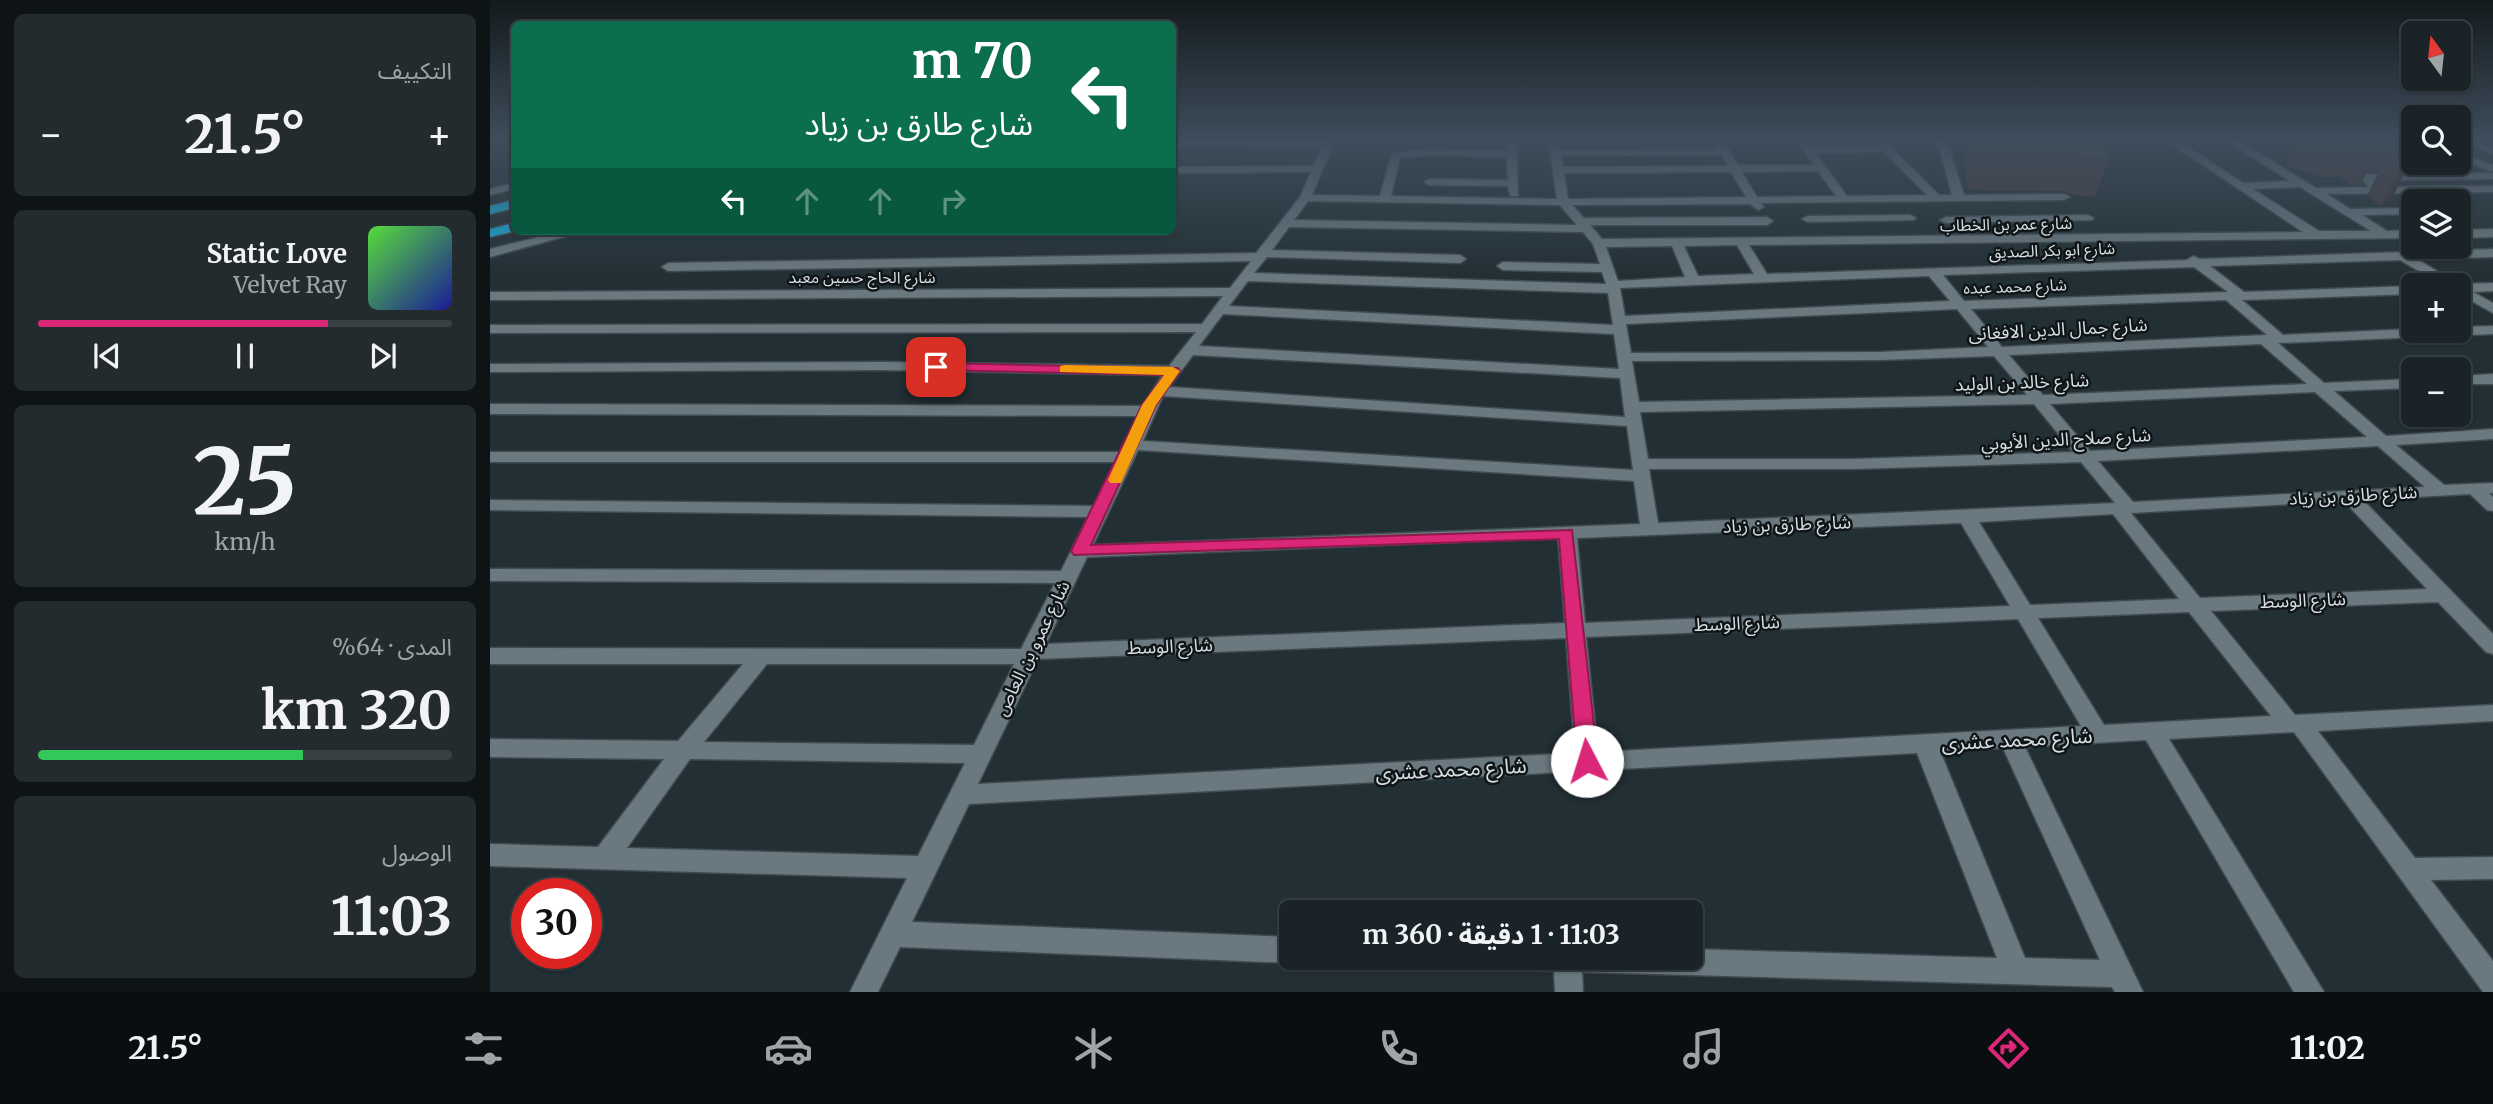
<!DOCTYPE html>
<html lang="ar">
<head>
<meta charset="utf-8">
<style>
	body { margin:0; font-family:Merriweather,"Noto Sans Arabic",serif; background:#232b2f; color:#f1f3f6; direction:rtl; height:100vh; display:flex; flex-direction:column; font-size:26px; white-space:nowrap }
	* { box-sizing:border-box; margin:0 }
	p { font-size:23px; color:#9fa4a7 }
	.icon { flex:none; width:38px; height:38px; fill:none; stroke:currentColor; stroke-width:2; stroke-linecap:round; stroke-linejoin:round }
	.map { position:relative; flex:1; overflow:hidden; direction:ltr }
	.sheet { display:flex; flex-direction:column; gap:14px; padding:14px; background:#0e1315; width:490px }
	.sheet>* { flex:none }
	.guide { position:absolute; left:21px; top:21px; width:665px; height:214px; border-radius:10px; box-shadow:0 2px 5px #0004,0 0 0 2px #384044; direction:rtl; background:#0b6e4f; color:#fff; overflow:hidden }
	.needle { width:46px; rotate:345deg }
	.fabs { position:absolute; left:1911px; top:21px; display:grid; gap:14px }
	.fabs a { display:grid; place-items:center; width:70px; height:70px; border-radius:10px; background:#1a2327; box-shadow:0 2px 5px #0004,0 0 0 2px #384044; font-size:35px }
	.speed { position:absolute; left:21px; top:878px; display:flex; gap:14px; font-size:35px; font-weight:700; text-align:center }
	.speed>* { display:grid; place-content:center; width:91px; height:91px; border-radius:50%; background:#1a2327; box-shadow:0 2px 5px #0004,0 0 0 2px #384044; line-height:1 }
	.speed .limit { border:10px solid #d22; background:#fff; color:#111 }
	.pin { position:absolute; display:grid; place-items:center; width:60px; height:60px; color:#fff; margin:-30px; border-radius:14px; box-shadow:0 4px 10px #0006 }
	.me { position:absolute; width:77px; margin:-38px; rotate:355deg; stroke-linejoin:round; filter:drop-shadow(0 0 5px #0008) }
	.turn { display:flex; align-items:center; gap:24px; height:147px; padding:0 28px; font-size:32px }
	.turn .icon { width:91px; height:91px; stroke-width:2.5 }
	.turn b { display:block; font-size:49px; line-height:60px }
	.lanes { display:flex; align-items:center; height:66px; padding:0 28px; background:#0003; justify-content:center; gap:35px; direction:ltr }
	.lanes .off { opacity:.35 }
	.big { font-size:52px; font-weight:700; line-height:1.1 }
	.sheet .widget { flex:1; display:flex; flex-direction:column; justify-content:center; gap:10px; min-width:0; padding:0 24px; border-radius:10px; background:#232b2f }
	.sheet .dial { align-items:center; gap:0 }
	.dial b { font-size:91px; line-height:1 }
	.song { display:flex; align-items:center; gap:21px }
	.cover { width:84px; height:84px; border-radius:10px; background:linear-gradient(135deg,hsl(110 70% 55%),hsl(240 70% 35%)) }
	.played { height:7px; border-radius:4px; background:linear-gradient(90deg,#db2777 70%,#384044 70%) }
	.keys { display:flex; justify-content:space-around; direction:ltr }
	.heat { display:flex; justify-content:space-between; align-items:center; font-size:38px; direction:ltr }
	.charge { height:10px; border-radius:5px; background:linear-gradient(90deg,#34c759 64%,#384044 0) }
	.trip { position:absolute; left:789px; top:900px; width:424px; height:70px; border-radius:10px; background:#1a2327; box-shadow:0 2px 5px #0004,0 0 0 2px #384044; font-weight:700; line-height:70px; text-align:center; direction:rtl }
	.dock { display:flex; height:112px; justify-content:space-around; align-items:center; background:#0a0e10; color:#9fa4a7 }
	.dock .icon { width:49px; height:49px }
	.dock .selected { color:#db2777 }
	.dock b { font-size:32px; color:#f1f3f6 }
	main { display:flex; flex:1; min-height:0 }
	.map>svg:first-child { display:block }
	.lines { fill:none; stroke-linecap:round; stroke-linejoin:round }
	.street-casing { stroke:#404b4f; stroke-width:3 }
	.secondary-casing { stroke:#404b4f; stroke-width:3 }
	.highway-casing { stroke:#404b4f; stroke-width:3 }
	.street { fill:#6a787f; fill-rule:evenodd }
	.secondary { fill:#6a787f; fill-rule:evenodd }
	.highway { fill:#19adda; fill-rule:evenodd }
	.wall { fill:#473b3c }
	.shaded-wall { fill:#3a3031 }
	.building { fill:#534546; stroke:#3a3031; stroke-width:2 }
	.route { fill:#db2777; stroke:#8e194d; stroke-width:2 }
	.slow { fill:#f59e0b }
	.labels { text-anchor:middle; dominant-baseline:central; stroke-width:5; stroke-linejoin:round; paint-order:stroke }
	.far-street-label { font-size:16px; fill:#d6dee2; stroke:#101618 }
	.street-label { font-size:18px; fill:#d6dee2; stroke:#101618 }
	.near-street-label { font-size:21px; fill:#d6dee2; stroke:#101618 }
</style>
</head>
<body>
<main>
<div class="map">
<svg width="2003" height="992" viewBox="0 0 2003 992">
	<rect width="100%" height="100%" fill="#222f34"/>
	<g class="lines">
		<g class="street-casing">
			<g id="street">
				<path d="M682,139H845L822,195L890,196L902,153L942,149L1017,151L1016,139H1026L1028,196H1020L1018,186L939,185L934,182L939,179L1018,180L1017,157L939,155L910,158L901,196L1067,199L1058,139H1068L1070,150L1228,149L1222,139H1232L1248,165H1324L1305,139H1315L1321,147L1388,146L1382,139H1393L1449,195H1462L1450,151L1442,139H1452L1460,151L1474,195L1574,194L1580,197L1574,200L1271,203L1274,207L1268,210L1260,204L1082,205L1094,218L1277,217L1283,221L1277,225H1100L1112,239L1813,232L1674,139H1686L1753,183L1800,181L1734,139H1746L1826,188L1880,187L1866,177L1871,174L2003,173V179L1884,180L1892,187L2003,186V192L1837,194L1860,209L1923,208V214L1872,215L1897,231L1923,230V238L1259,245L1277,274L1697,260L1703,256L1710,259L2003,249V257L1927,259L1968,284L2003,283V291L1983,292L2003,303V313L1969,294V285H1953L1910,260L1720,266L1754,292L1923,286V294L1752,300L1793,335L1923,329L1969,331V327L2003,326V334L1788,343L1834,383L1923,379V388L1844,391L1896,436L2003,429V439L1906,445L1954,485L2003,483V493H1999L2003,497V511L1997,510L1980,494L1873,500L2003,634V654L1996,652L1948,602L1721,611L1805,715L2003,705V721L1828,731L1925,858L2003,857V879L1941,880L2003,961V992H1993L1804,732L1679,739L1834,992H1804L1656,740L1535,747L1653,992H1625L1622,987L1092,972L1093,992H1065L1064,971L1004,970L994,966L990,957H1200V949L1507,958L1427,753L479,804L422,922L802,937V957H812L802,963L410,947L388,992H360L417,878L0,866V844L108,847L174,759L0,757V739L188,741L253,664H0V648L531,649L565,583L0,581V569L571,571L598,517L0,510V500L604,506L626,462H0V452H631L649,416L0,414V404L653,406L672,375L393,370L0,372V364L393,362L679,366L706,332L0,333V325L712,324L733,296L0,300V292L740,288L761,261L178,271L172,267L178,263L766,253L810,197L821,172L682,173V167L823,166L832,146L682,145ZM1394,152L1437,195L1357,196L1325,153ZM1232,155L1238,166L1073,167L1071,156ZM1328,171L1346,196L1267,197L1252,172ZM1241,172L1256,197L1078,199L1074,173ZM1810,187L1881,231H1829L1763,189ZM818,201L1070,205L1087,225L804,220ZM799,227L1093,232L1103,244L1110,264L1013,262L1007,266L1013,270L1112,272L1116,284L764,273L777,257L970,263L976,259L970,255L782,250ZM1247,245L1264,274L1208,276L1194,246ZM1182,246L1195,277L1128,281L1116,247ZM1704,267L1738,292L1474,301L1453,275ZM1439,276L1460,301L1135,316L1130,288ZM758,281L1118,293L1123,325L739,306ZM1736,300L1777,335L1512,347L1481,309ZM1467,309L1498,347L1391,352L1141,353L1136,324ZM733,314L1124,334L1129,369L709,346ZM1771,344L1817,384L1553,395L1519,355ZM703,355L1130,378L1135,417L679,387ZM1504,356L1537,395L1149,402L1142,361L1391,360ZM1825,392L1877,437L1600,451L1560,404ZM673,396L1137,426L1143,470L653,441ZM1544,404L1583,452L1364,459H1158L1150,412ZM1888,446L1935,487L1643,502L1608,461ZM648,450L1144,481L1150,524L603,545ZM1591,462L1625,503L1168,523L1159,469H1364ZM1854,501L1937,589L1710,598L1641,513ZM1623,514L1689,599L1540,605L1489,522ZM1471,523L1520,606L1095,623L1087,538ZM1068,538L1075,623L556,644L597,557ZM1699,612L1781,716L1614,725L1548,618ZM1528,619L1591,726L1108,752L1096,637ZM1076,638L1085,753L488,784L548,659ZM277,664H524L484,745L214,742ZM1513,748L1610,960L1535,958L1450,751ZM200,759L475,763L428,856L137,848Z"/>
				<polygon points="1969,153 2003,165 2003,172 1969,159"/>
				<polygon points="24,183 24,189 0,195 0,189"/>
				<polygon points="1420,215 1426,218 1424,220 1318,222 1312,219 1318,216"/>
				<polygon points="1598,215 1604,218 1602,220 1456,223 1450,220 1456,217"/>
				<polygon points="2003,229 2003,237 1969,238 1969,230"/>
				<polygon points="2003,374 2003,384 1969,384 1969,376"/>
			</g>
		</g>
		<g class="secondary-casing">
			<g id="secondary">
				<polygon points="1969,139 1981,139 2003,147 2003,154"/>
				<polygon points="74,231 95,231 0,257 0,249"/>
			</g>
		</g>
		<g class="highway-casing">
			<g id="highway">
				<polygon points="24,200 24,208 0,214 0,206"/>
				<polygon points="24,223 25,231 0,237 0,229"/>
			</g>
		</g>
		<use href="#street" class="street"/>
		<use href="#secondary" class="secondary"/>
		<use href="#highway" class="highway"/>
	</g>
	<g class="wall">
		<polygon points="1481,139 1610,139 1618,160 1605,197 1582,195 1574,191 1478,190 1474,163"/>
		<polygon points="1807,139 1923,139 1923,163 1939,163 1929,170 1919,165 1903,196 1891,206 1877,196 1889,171 1877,172 1871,185 1860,185 1848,177 1831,177 1795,166"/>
	</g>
	<g class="shaded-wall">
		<polygon points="1922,159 1903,196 1891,206 1910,169"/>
		<polygon points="1933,163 1939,163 1929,170"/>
	</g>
	<g class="building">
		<polygon points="1485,139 1610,139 1618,160 1594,159 1586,155 1487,154"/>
		<polygon points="1839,139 1883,139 1882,143 1888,149 1877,149 1865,141 1847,141"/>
		<polygon points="1922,159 1910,169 1895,160"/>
	</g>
	<linearGradient id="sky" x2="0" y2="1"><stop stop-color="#131a1d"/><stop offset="0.5" stop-color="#3e4d5c"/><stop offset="1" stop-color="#3e4d5c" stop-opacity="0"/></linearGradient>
	<rect width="2003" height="278" fill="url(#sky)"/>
	<polygon class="route" points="446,363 688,368 690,371 666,405 601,545 1082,530 1108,761 1105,767 1090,767 1087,761 1069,539 584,555 581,551 652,405 674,375 441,370 439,367"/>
	<polygon class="slow" points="575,365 683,367 690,371 666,405 631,483 620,483 618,480 652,405 674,375 570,372 570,366"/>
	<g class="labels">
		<g class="far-street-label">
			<text transform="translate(1516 224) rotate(-1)">شارع عمر بن الخطاب</text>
			<text transform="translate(1562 250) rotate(-2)">شارع ابو بكر الصديق</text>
			<text x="372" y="277">شارع الحاج حسين معبد</text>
			<text transform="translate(1525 286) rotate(-2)">شارع محمد عبده</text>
		</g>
		<g class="street-label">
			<text transform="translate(1568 329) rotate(-3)">شارع جمال الدين الافغانى</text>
			<text transform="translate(1532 382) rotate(-2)">شارع خالد بن الوليد</text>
			<text transform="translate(1576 439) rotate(-3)">شارع صلاح الدين الأيوبي</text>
			<text transform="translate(1863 495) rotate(-3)">شارع طارق بن زياد</text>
			<text transform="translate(1297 524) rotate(-2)">شارع طارق بن زياد</text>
			<text transform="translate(1813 600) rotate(-2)">شارع الوسط</text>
			<text transform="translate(1247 623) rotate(-2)">شارع الوسط</text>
			<text transform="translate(680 646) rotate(-2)">شارع الوسط</text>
			<text transform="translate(542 648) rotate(-64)">شارع عمرو بن العاص</text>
		</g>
		<g class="near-street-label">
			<text transform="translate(1527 739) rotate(-3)">شارع محمد عشرى</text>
			<text transform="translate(961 769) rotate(-3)">شارع محمد عشرى</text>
		</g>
	</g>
</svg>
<div class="fabs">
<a><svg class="needle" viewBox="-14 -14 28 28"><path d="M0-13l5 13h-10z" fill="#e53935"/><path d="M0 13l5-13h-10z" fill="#9fa4a7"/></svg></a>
<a><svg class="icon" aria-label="search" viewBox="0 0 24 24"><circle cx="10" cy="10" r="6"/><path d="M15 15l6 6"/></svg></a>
<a><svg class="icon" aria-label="layers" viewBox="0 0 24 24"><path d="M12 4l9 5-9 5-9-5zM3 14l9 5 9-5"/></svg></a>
<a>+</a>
<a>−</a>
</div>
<div class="speed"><div class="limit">30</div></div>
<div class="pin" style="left:446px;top:367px;background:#d93025"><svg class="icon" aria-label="arrive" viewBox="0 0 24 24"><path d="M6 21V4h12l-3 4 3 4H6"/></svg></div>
<svg class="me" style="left:1097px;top:761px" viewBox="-20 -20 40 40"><circle r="19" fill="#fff"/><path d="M0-13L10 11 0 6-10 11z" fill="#db2777"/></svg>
<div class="trip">11:03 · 1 دقيقة · 360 m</div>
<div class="guide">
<div class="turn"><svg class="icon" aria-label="left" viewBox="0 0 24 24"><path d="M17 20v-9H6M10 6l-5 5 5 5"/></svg><div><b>70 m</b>شارع طارق بن زياد</div></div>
<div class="lanes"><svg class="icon" aria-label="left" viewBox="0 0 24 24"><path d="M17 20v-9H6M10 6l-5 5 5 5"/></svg><svg class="icon off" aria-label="ahead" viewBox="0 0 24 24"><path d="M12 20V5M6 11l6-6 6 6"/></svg><svg class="icon off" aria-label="ahead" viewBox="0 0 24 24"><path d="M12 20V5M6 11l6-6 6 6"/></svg><svg class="icon off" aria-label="right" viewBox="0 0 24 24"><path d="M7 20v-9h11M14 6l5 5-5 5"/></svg></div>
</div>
</div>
<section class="sheet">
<div class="widget"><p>التكييف</p>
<div class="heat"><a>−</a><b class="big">21.5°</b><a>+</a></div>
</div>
<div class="widget">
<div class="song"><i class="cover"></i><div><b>Static Love</b><p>Velvet Ray</p></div></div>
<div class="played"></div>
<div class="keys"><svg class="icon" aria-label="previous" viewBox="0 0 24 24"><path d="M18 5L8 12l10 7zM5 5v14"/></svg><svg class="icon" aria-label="pause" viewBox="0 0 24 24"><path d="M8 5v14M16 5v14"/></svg><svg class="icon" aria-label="next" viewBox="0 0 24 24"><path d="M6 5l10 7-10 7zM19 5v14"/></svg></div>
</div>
<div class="widget dial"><b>25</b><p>km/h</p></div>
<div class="widget"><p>المدى · 64%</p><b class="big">320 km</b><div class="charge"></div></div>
<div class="widget"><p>الوصول</p><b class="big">11:03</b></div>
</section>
</main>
<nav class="dock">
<b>11:02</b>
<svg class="icon selected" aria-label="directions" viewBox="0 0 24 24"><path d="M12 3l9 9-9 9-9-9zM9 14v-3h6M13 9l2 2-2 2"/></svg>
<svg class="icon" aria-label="music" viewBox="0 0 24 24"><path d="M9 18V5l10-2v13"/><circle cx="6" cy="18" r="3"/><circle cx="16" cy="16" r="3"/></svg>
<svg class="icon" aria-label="phone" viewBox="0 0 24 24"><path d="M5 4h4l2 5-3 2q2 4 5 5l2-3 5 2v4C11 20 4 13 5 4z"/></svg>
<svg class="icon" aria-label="climate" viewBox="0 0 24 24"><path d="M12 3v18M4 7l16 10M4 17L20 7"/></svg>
<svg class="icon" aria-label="car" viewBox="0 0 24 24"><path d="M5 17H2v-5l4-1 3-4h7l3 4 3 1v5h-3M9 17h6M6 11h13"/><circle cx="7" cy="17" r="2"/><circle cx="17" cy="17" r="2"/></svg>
<svg class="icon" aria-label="filters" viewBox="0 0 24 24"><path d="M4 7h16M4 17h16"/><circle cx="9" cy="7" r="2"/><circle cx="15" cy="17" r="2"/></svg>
<b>21.5°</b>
</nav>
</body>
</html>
